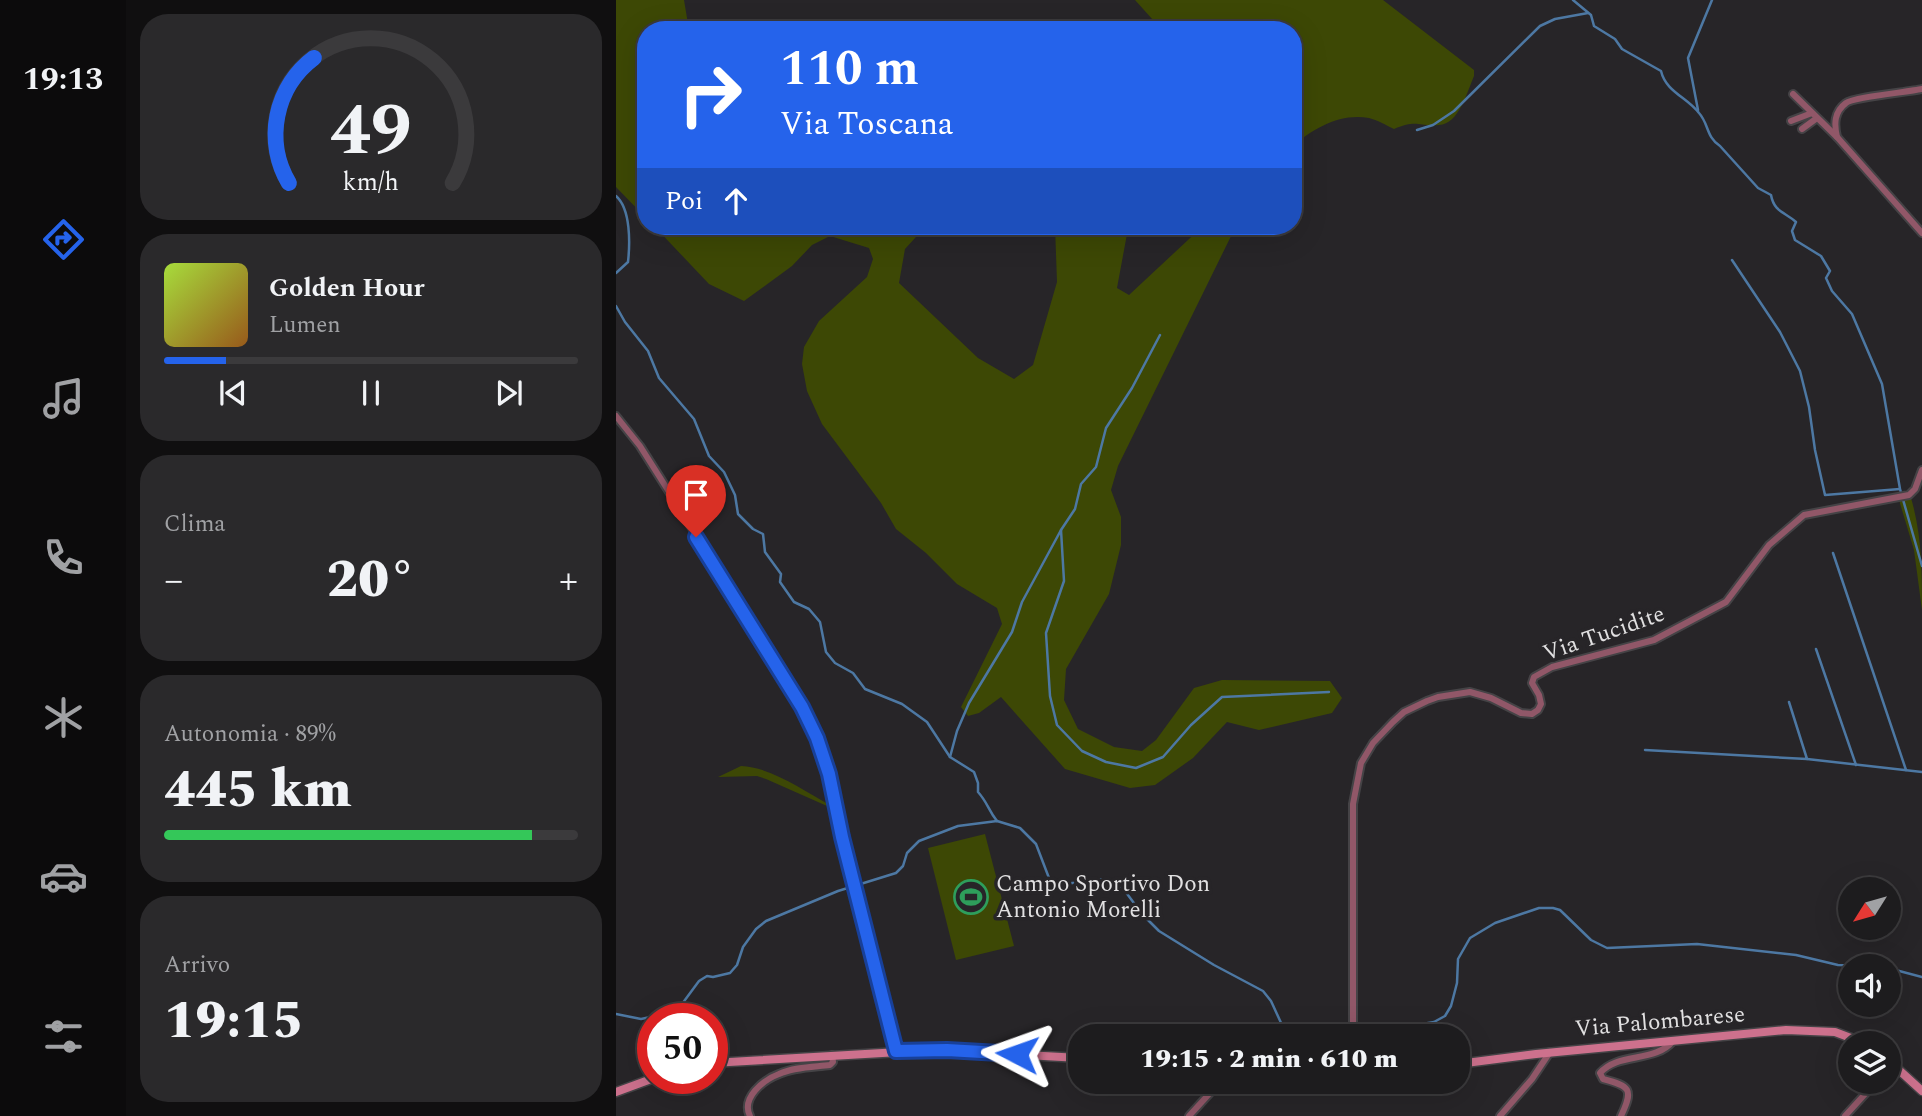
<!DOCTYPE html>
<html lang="it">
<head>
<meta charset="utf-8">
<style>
	body { margin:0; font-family:Spectral,serif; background:#2a292b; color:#f1f3f6; height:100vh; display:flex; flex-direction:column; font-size:26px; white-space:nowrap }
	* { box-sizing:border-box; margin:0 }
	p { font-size:23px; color:#a0a1a4 }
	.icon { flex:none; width:38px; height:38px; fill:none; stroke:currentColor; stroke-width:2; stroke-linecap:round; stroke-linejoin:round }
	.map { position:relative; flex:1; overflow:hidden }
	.drawer { display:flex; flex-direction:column; gap:14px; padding:14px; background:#100f10; width:490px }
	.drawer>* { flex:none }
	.guide { position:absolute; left:21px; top:21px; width:665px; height:214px; border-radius:28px; box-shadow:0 7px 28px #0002,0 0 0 2px #3b3a3c; background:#2563eb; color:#fff; overflow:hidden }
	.needle { width:46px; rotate:233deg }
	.tools { position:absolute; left:1222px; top:877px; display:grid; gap:14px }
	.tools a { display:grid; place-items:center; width:63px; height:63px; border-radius:50%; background:#1d1c1e; box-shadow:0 7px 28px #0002,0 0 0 2px #3b3a3c; font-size:35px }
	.speed { position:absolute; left:21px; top:1003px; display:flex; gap:14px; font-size:35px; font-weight:700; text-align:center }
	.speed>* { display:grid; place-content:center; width:91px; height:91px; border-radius:50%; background:#1d1c1e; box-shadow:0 7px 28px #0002,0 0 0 2px #3b3a3c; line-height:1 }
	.speed .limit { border:10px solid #d22; background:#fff; color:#111 }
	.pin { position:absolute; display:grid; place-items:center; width:60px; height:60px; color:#fff; margin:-72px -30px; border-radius:50% 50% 50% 0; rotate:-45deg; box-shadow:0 0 7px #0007 }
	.pin .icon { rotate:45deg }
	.me { position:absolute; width:77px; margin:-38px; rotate:274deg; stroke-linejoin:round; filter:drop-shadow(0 0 5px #0008) }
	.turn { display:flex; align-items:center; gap:24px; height:147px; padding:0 28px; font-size:32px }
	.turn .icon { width:91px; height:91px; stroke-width:2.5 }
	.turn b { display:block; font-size:49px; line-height:60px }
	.then { display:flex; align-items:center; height:66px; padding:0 28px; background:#0003; gap:14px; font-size:26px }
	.big { font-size:52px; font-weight:800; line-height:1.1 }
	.drawer .tile { flex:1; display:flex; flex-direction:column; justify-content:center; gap:10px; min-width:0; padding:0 24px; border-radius:28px; background:#2a292b }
	.drawer .dial { align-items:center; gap:0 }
	.dial svg { height:182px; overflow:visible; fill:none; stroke:#3b3a3c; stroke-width:7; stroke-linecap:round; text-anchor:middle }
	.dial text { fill:#f1f3f6; stroke:none }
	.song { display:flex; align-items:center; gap:21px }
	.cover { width:84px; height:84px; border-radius:10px; background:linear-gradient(135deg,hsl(80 70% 55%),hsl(30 70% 35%)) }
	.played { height:7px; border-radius:4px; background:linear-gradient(90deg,#2563eb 15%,#3b3a3c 15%) }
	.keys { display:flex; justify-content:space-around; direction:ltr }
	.heat { display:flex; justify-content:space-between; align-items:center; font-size:38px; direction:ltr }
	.charge { height:10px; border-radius:5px; background:linear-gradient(90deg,#34c759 89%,#3b3a3c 0) }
	.trip { position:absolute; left:452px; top:1024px; width:402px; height:70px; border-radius:28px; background:#1d1c1e; box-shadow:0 7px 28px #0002,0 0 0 2px #3b3a3c; font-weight:800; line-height:70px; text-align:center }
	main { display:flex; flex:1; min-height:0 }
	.tab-bar { display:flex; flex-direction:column; width:126px; justify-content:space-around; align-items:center; background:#0c0b0c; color:#a0a1a4 }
	.tab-bar .icon { width:49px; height:49px }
	.tab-bar .current { color:#2563eb }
	.tab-bar b { font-size:32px; color:#f1f3f6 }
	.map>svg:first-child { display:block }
	.green { fill:#3d4805 }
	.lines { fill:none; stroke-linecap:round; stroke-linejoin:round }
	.stream { stroke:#4d78a3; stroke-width:2.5 }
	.minor-casing { stroke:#454346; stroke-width:10 }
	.secondary-casing { stroke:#454346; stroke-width:11 }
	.minor { stroke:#915768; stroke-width:6 }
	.secondary { stroke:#cd718d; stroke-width:8 }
	.route-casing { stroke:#184099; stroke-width:18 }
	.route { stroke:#2563eb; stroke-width:12 }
	.labels { text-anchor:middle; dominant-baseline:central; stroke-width:7; stroke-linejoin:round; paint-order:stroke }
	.street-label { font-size:23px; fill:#e1e0e1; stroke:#272528 }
	.poi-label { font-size:23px; fill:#e1e0e1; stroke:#272528; text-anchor:start }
</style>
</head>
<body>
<main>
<nav class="tab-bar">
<b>19:13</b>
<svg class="icon current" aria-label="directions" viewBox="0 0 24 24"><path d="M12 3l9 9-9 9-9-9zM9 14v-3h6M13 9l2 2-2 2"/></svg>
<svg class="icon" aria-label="music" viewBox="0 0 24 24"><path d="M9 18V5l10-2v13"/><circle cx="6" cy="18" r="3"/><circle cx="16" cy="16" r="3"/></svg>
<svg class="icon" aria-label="phone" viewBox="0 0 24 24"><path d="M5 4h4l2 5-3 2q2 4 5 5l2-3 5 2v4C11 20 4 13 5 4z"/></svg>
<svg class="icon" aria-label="climate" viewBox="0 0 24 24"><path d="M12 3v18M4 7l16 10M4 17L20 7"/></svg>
<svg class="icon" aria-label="car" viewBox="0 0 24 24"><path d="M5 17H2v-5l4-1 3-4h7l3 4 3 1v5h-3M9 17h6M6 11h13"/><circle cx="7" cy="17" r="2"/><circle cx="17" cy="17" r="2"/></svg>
<svg class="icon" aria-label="filters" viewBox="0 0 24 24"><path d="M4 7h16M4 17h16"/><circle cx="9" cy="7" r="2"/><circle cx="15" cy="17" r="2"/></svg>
</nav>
<section class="drawer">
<div class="tile dial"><svg viewBox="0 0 100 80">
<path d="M14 69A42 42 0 1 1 86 69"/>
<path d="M14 69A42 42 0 0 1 25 14" stroke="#2563eb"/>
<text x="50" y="56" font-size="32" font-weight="700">49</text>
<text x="50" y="72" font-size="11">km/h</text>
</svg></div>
<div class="tile">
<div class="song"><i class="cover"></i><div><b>Golden Hour</b><p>Lumen</p></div></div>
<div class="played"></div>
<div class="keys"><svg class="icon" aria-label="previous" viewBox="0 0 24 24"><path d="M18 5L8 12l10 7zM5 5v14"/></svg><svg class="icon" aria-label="pause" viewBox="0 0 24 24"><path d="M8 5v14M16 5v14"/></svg><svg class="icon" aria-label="next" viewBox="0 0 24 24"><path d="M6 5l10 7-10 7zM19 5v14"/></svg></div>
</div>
<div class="tile"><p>Clima</p>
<div class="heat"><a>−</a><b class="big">20°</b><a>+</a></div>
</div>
<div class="tile"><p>Autonomia · 89%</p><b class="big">445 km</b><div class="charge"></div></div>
<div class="tile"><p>Arrivo</p><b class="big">19:15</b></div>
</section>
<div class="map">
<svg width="1306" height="1116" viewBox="0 0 1306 1116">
	<rect width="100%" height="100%" fill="#272528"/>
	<g class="green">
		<polygon points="0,0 68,0 73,30 30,30 30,218 0,187"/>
		<path d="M519,0H767L858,70V76C851,92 843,124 823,125C802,127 802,119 778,129C770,125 761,120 753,118C724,113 698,128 677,146V30H546Z"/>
		<polygon points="38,226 310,226 289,249 283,283 362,358 398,379 417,365 441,282 439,226 504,226 511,234 501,288 513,295 587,226 620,226 502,466 495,490 505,517 505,545 493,594 450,669 448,700 462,729 498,747 526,751 540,740 578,688 606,680 714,681 726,698 716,713 643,730 611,722 577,758 539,785 514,788 449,769 385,697 363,713 352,716 345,707 386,624 381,608 341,584 310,553 280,529 265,503 206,424 191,391 186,364 188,347 203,321 251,277 257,259 253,248 214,236 196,245 176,266 128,301 93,284"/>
		<path d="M1295,498C1306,535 1306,572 1306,610L1298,550L1283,500Z"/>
		<path d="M125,766C155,767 188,791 214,805L217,809V814L211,806L150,779L141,776L102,777Z"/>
		<polygon points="369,834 398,946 340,960 312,848"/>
	</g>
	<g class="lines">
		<g class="stream">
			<path d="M957,0L975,15L978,26L999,39L1006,49L1045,71C1050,92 1071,97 1083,113C1093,124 1090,137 1104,146L1142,188L1155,195C1158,212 1169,212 1180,222L1176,231L1179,240L1205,256L1214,271L1210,278L1216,291L1236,314L1266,384L1284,489L1306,566"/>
			<polyline points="1082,110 1072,58 1096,0"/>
			<polyline points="801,130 817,125 838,111 924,26 939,19 972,13"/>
			<path d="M0,196C15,209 14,244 12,262L0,273"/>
			<polyline points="1116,260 1164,332 1184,371 1193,407 1199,450 1209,495 1284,489"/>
			<path d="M0,306L9,322L32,351L43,378L78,419L93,456L108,472L119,495L122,514L137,529L147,534L149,552L165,574L164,582L178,602L193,609L204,622L210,652L219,663L237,673L249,689L286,704L311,722L334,757L358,772L362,783V792C372,803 372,810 381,821"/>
			<polyline points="445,530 448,581 430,633 434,696 441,725 466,751 490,762 520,768 547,757 575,725 606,697 713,692"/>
			<polyline points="1217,553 1290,770"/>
			<polyline points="1200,649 1240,765"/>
			<polyline points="1029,750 1191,759 1173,702"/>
			<polyline points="334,757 341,731 353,703 396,632 406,602 445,530 459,509 465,484 480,467 490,428 516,388 544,335"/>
			<polyline points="1191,759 1306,772"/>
			<polyline points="1272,968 1306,977"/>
			<polyline points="0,1014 25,1019 53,1013 66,1004 83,981 91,976 97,977 114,973 121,965 127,947 140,929 150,921 222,891 280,873 287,866 291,853 303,841 342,826 381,821 404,828 420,844 433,878 448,884 490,879 509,891 526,914 543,931 598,965 647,991 655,1001 666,1025 676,1036"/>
			<polyline points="770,1036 783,1028 818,1022 829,1016 835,1006 841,983 842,959 854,938 879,923 923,908 937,908 944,910 975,940 991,948 1081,944 1180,955 1222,965 1260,966"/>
		</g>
		<g class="minor-casing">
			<g id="minor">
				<path d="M1306,89C1293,92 1237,97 1230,103C1218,112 1218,124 1221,137L1306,233"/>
				<polyline points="1177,94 1221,137"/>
				<polyline points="1175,121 1196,113"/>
				<polyline points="1186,129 1201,118"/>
				<polyline points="0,416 24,446 114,588 186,707 199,731 213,774 226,837 280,1051"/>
				<polyline points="737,1036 737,804 745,763 757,743 777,722 788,712 811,701 822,697 854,692 875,698 905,713 916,714 922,710 925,704 923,695 916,683 918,677 936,667 1038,640 1110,602 1153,545 1188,515 1293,495 1299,489 1306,470"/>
				<path d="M134,1116C125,1098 147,1080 163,1074C178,1067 198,1067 214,1065L217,1062L216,1055"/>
				<polyline points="573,1116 604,1082"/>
				<polyline points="884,1116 916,1079 934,1052"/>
				<path d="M1005,1116C1018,1089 1014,1086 987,1079L984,1073C1002,1052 1039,1063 1057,1041"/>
				<polyline points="1229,1116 1260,1082"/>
			</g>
		</g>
		<g class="secondary-casing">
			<g id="secondary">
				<polyline points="1272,1060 1306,1091"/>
				<polyline points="96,1063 318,1050 464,1058"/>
				<polyline points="842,1064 920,1054 1170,1030 1219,1032 1248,1043"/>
				<polyline points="0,1092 38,1078"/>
			</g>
		</g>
		<use href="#minor" class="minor"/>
		<use href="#secondary" class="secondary"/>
	</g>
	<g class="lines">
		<g class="route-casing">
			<polyline id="route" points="80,537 186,707 201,738 213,774 226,837 280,1051 331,1050 401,1054"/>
		</g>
		<use href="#route" class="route"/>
	</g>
	<defs>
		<g id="stadium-ring" transform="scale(1.75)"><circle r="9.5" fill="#272528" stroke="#2e9e5b" stroke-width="1.5"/><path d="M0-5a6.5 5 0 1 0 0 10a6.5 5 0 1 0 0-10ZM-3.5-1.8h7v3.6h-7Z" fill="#2e9e5b"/></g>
	</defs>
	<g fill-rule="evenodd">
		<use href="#stadium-ring" x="355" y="897"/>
	</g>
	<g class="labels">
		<g class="street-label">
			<text transform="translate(988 634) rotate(-19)">Via Tucidite</text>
			<text transform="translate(1044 1022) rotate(-5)">Via Palombarese</text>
		</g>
		<g class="poi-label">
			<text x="380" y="884">Campo Sportivo Don<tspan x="380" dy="26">Antonio Morelli</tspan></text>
		</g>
	</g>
</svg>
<div class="tools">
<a><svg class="needle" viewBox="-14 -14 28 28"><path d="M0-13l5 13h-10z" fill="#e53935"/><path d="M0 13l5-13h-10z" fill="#a0a1a4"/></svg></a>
<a><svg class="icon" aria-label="sound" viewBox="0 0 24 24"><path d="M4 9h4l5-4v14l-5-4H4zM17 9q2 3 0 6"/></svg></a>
<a><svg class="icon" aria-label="layers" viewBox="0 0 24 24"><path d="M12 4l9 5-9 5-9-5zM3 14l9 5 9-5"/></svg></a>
</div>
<div class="speed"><div class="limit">50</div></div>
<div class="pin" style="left:80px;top:537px;background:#d93025"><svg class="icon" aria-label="arrive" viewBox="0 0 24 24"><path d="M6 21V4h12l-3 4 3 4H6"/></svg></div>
<svg class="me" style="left:401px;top:1054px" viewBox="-20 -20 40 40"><path d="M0-17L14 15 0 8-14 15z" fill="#2563eb" stroke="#fff" stroke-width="4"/></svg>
<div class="trip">19:15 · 2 min · 610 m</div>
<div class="guide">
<div class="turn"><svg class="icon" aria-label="right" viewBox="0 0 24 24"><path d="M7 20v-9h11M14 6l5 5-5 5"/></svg><div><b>110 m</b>Via Toscana</div></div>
<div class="then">Poi<svg class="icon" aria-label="ahead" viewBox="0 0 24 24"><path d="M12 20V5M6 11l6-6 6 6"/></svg></div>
</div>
</div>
</main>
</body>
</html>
